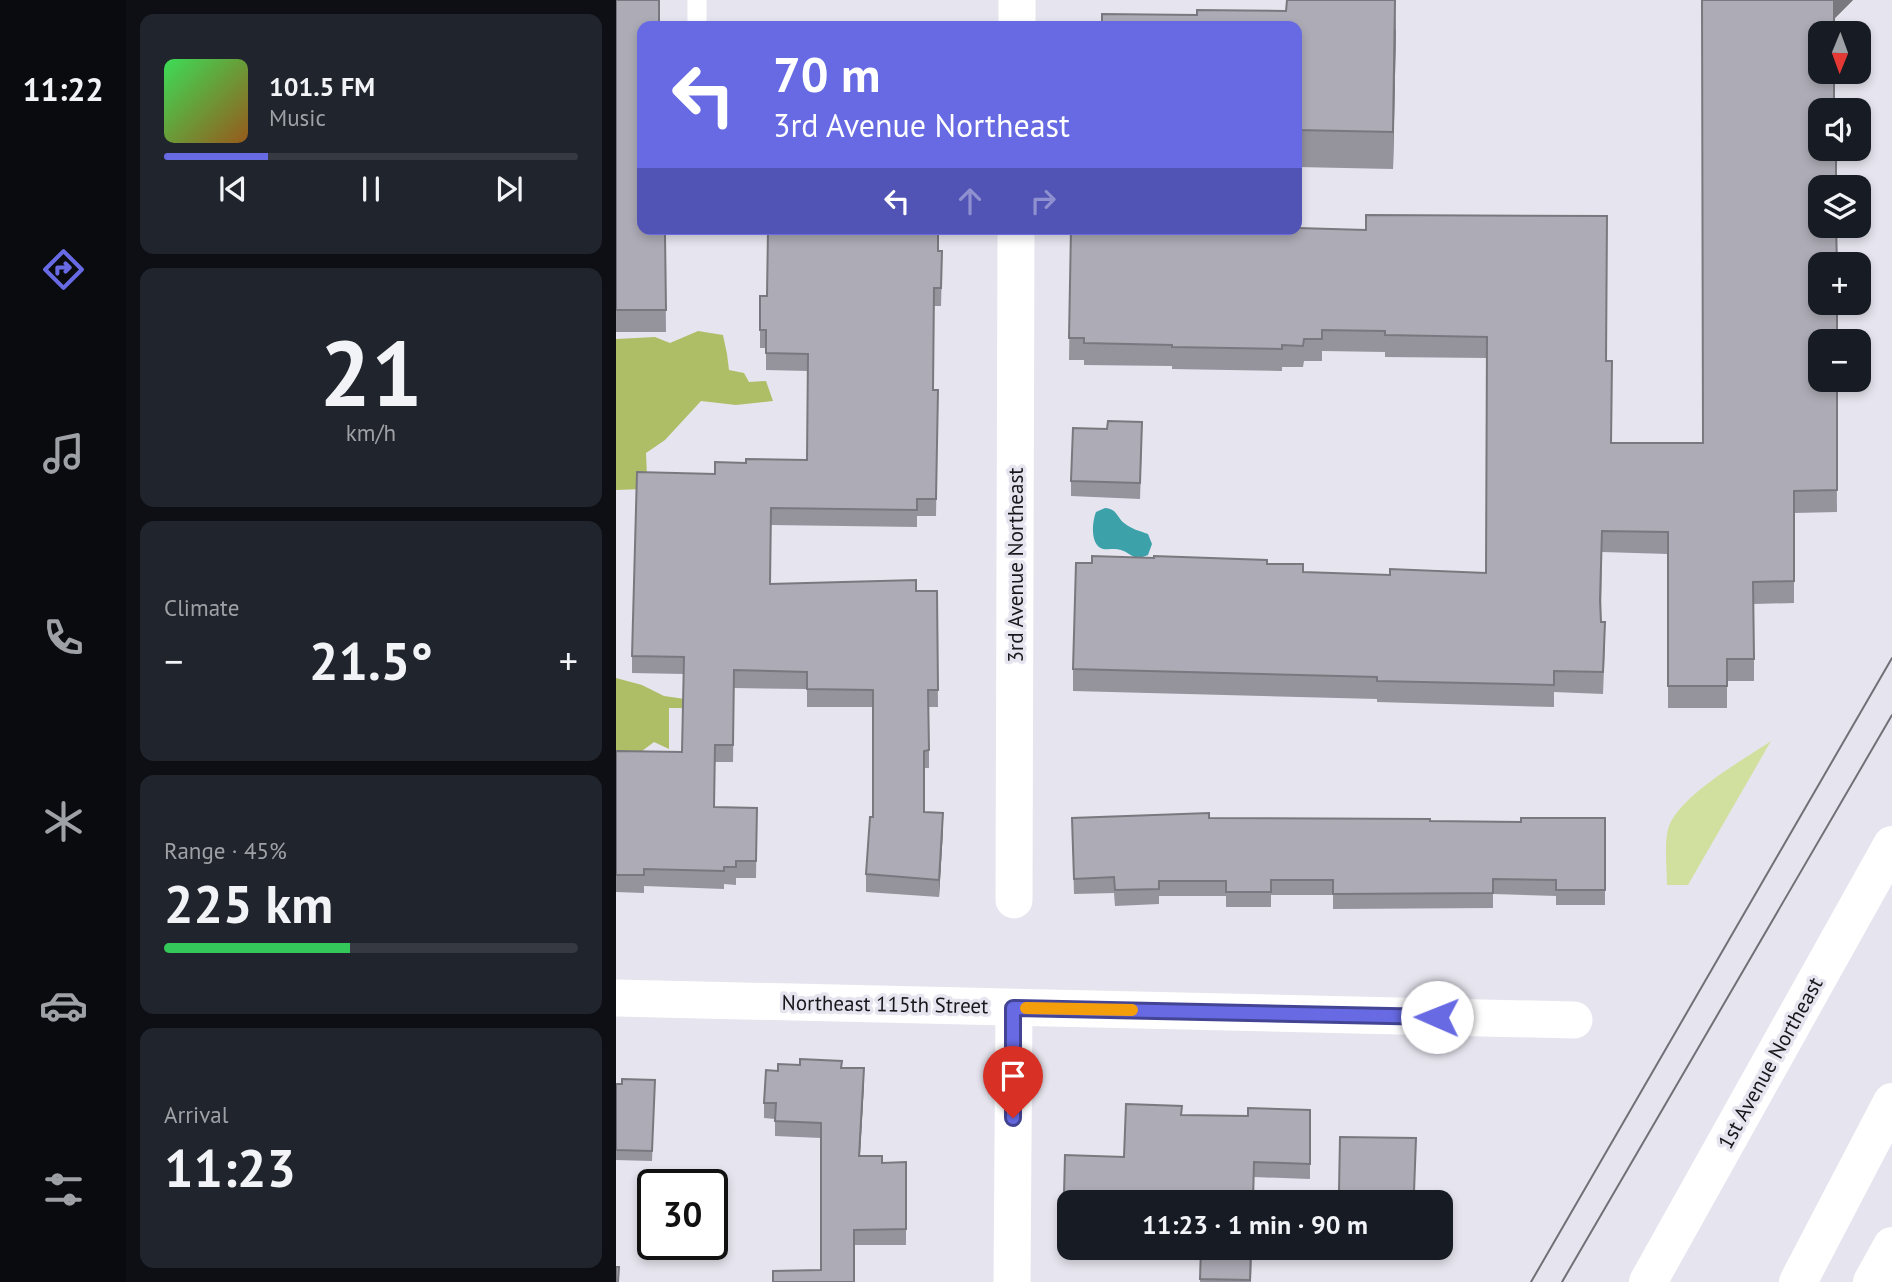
<!DOCTYPE html>
<html lang="en">
<head>
<meta charset="utf-8">
<style>
	body { margin:0; font-family:"PT Sans",sans-serif; background:#20242c; color:#f1f3f6; height:100vh; display:flex; flex-direction:column; font-size:26px; white-space:nowrap }
	* { box-sizing:border-box; margin:0 }
	p { font-size:23px; color:#9ea1a6 }
	.icon { flex:none; width:38px; height:38px; fill:none; stroke:currentColor; stroke-width:2; stroke-linecap:round; stroke-linejoin:round }
	.map { position:relative; flex:1; overflow:hidden }
	.drawer { display:flex; flex-direction:column; gap:14px; padding:14px; background:#0d0f14; width:490px }
	.drawer>* { flex:none }
	.top-card { position:absolute; left:21px; top:21px; width:665px; height:214px; border-radius:14px; box-shadow:0 4px 10px #0003; background:#676ae3; color:#fff; overflow:hidden }
	.needle { width:46px; rotate:181deg }
	.controls { position:absolute; left:1192px; top:21px; display:grid; gap:14px }
	.controls a { display:grid; place-items:center; width:63px; height:63px; border-radius:14px; background:#171b24; box-shadow:0 4px 10px #0003; font-size:35px }
	.speed { position:absolute; left:21px; top:1169px; display:flex; gap:14px; font-size:35px; font-weight:700; text-align:center }
	.speed>* { display:grid; place-content:center; width:91px; height:91px; border-radius:50%; background:#171b24; box-shadow:0 4px 10px #0003; line-height:1 }
	.speed .limit { border:4px solid #111; border-radius:10px; background:#fff; color:#111 }
	.pin { position:absolute; display:grid; place-items:center; width:60px; height:60px; color:#fff; margin:-72px -30px; border-radius:50% 50% 50% 0; rotate:-45deg; box-shadow:0 0 7px #0007 }
	.pin .icon { rotate:45deg }
	.me { position:absolute; width:77px; margin:-38px; rotate:271deg; stroke-linejoin:round; filter:drop-shadow(0 0 5px #0008) }
	.turn { display:flex; align-items:center; gap:24px; height:147px; padding:0 21px; font-size:32px }
	.turn .icon { width:91px; height:91px; stroke-width:2.5 }
	.turn b { display:block; font-size:49px; line-height:60px }
	.lanes { display:flex; align-items:center; height:66px; padding:0 21px; background:#0003; justify-content:center; gap:35px; direction:ltr }
	.lanes .off { opacity:.35 }
	.big { font-size:52px; font-weight:800; line-height:1.1 }
	.drawer .widget { flex:1; display:flex; flex-direction:column; justify-content:center; gap:10px; min-width:0; padding:0 24px; border-radius:14px; background:#20242c }
	.drawer .dial { align-items:center; gap:0 }
	.dial b { font-size:91px; line-height:1 }
	.song { display:flex; align-items:center; gap:21px }
	.cover { width:84px; height:84px; border-radius:10px; background:linear-gradient(135deg,hsl(130 70% 55%),hsl(30 70% 35%)) }
	.played { height:7px; border-radius:4px; background:linear-gradient(90deg,#676ae3 25%,#363941 25%) }
	.keys { display:flex; justify-content:space-around; direction:ltr }
	.heat { display:flex; justify-content:space-between; align-items:center; font-size:38px; direction:ltr }
	.charge { height:10px; border-radius:5px; background:linear-gradient(90deg,#34c759 45%,#363941 0) }
	.trip { position:absolute; left:441px; top:1190px; width:396px; height:70px; border-radius:14px; background:#171b24; box-shadow:0 4px 10px #0003; font-weight:800; line-height:70px; text-align:center }
	main { display:flex; flex:1; min-height:0 }
	.dock { display:flex; flex-direction:column; width:126px; justify-content:space-around; align-items:center; background:#090b0e; color:#9ea1a6 }
	.dock .icon { width:49px; height:49px }
	.dock .selected { color:#676ae3 }
	.dock b { font-size:32px; color:#f1f3f6 }
	.map>svg:first-child { display:block }
	.green { fill:#d2e09f }
	.forest { fill:#aebe67 }
	.water { fill:#3da1aa }
	.lines { fill:none; stroke-linecap:round; stroke-linejoin:round }
	.service { stroke:#fff; stroke-width:19 }
	.minor { stroke:#fff; stroke-width:37 }
	.tertiary { stroke:#fff; stroke-width:38 }
	.motorway { stroke:#fff; stroke-width:38 }
	.tram { stroke:#727077; stroke-width:2 }
	.wall { fill:#95939c }
	.shaded-wall { fill:#79787f }
	.building { fill:#adabb5; stroke:#79787f; stroke-width:2 }
	.route-casing { stroke:#434594; stroke-width:18 }
	.route { stroke:#676ae3; stroke-width:12 }
	.slow { stroke:#f59e0b; stroke-width:12 }
	.labels { text-anchor:middle; dominant-baseline:central; stroke-width:7; stroke-linejoin:round; paint-order:stroke }
	.street-label { font-size:21px; fill:#18171b; stroke:#e6e4ee }
</style>
</head>
<body>
<main>
<nav class="dock">
<b>11:22</b>
<svg class="icon selected" aria-label="directions" viewBox="0 0 24 24"><path d="M12 3l9 9-9 9-9-9zM9 14v-3h6M13 9l2 2-2 2"/></svg>
<svg class="icon" aria-label="music" viewBox="0 0 24 24"><path d="M9 18V5l10-2v13"/><circle cx="6" cy="18" r="3"/><circle cx="16" cy="16" r="3"/></svg>
<svg class="icon" aria-label="phone" viewBox="0 0 24 24"><path d="M5 4h4l2 5-3 2q2 4 5 5l2-3 5 2v4C11 20 4 13 5 4z"/></svg>
<svg class="icon" aria-label="climate" viewBox="0 0 24 24"><path d="M12 3v18M4 7l16 10M4 17L20 7"/></svg>
<svg class="icon" aria-label="car" viewBox="0 0 24 24"><path d="M5 17H2v-5l4-1 3-4h7l3 4 3 1v5h-3M9 17h6M6 11h13"/><circle cx="7" cy="17" r="2"/><circle cx="17" cy="17" r="2"/></svg>
<svg class="icon" aria-label="filters" viewBox="0 0 24 24"><path d="M4 7h16M4 17h16"/><circle cx="9" cy="7" r="2"/><circle cx="15" cy="17" r="2"/></svg>
</nav>
<section class="drawer">
<div class="widget">
<div class="song"><i class="cover"></i><div><b>101.5 FM</b><p>Music</p></div></div>
<div class="played"></div>
<div class="keys"><svg class="icon" aria-label="previous" viewBox="0 0 24 24"><path d="M18 5L8 12l10 7zM5 5v14"/></svg><svg class="icon" aria-label="pause" viewBox="0 0 24 24"><path d="M8 5v14M16 5v14"/></svg><svg class="icon" aria-label="next" viewBox="0 0 24 24"><path d="M6 5l10 7-10 7zM19 5v14"/></svg></div>
</div>
<div class="widget dial"><b>21</b><p>km/h</p></div>
<div class="widget"><p>Climate</p>
<div class="heat"><a>−</a><b class="big">21.5°</b><a>+</a></div>
</div>
<div class="widget"><p>Range · 45%</p><b class="big">225 km</b><div class="charge"></div></div>
<div class="widget"><p>Arrival</p><b class="big">11:23</b></div>
</section>
<div class="map">
<svg width="1276" height="1282" viewBox="0 0 1276 1282">
	<rect width="100%" height="100%" fill="#e6e4ee"/>
	<path class="green" d="M1155,741L1072,885H1051C1051,867 1048,846 1052,829C1062,796 1127,760 1155,741Z"/>
	<g class="forest">
		<polygon points="82,331 107,335 111,354 113,370 128,373 133,382 150,381 157,401 120,405 85,401 49,440 30,453 31,476 26,489 0,490 0,339 39,337 54,343"/>
		<polygon points="0,678 26,685 48,696 76,700 78,708 53,708 53,749 38,742 18,757 0,758"/>
	</g>
	<path class="water" d="M489,508C501,509 500,516 508,523C515,529 524,531 532,534L536,544L532,555L521,559C516,556 511,552 505,550C499,548 493,550 487,549C474,545 476,522 480,512Z"/>
	<g class="lines">
		<polyline class="service" points="81,0 81,26"/>
		<g class="minor">
			<polyline points="401,26 401,0"/>
			<polyline points="398,900 400,229"/>
			<polyline points="0,998 958,1020"/>
			<polyline points="396,1282 398,1008"/>
		</g>
		<polyline class="tertiary" points="1032,1282 1276,845"/>
		<g class="motorway">
			<polyline points="1182,1282 1276,1102"/>
			<polyline points="1256,1282 1276,1246"/>
		</g>
		<g class="tram">
			<polyline points="915,1282 1276,658"/>
			<polyline points="946,1282 1276,715"/>
		</g>
	</g>
	<g class="wall">
		<polygon points="0,0 43,26 47,234 49,234 50,332 0,332"/>
		<polygon points="1086,0 1237,0 1218,19 1221,512 1178,513 1178,603 1138,604 1138,681 1111,681 1111,708 1052,708 1052,554 986,552 985,622 989,643 987,694 938,692 938,707 761,702 761,699 457,691 457,669 651,564 687,572 774,575 870,573 871,358 769,357 769,352 706,351 706,361 688,361 687,367 666,367 666,371 556,369 556,366 468,365 468,360 453,360 455,229 990,361 995,443 1087,443"/>
		<polygon points="670,11 780,30 777,169 681,167 681,26 486,25 581,15"/>
		<polygon points="322,251 326,268 325,306 318,306 317,390 322,390 320,516 301,516 301,527 155,525 154,584 300,591 321,591 322,707 313,707 313,768 308,768 308,812 327,830 323,897 250,892 250,874 257,817 257,707 191,707 191,689 118,688 117,762 99,762 98,807 141,808 140,878 120,878 120,885 108,884 108,889 28,886 28,893 0,892 0,751 66,752 68,674 16,673 16,656 99,474 130,463 191,460 192,371 150,370 150,348 144,348 144,296 151,296"/>
		<polygon points="491,429 526,437 524,499 455,496 455,481"/>
		<polygon points="456,818 593,818 905,822 989,818 989,905 940,905 940,896 877,894 877,908 717,909 717,895 655,895 655,907 610,907 610,896 543,896 543,904 499,906 498,893 458,894"/>
		<polygon points="226,1068 248,1083 244,1156 266,1163 290,1162 290,1245 238,1245 205,1270 205,1138 159,1136 159,1119 148,1118 148,1103"/>
		<polygon points="39,1080 36,1161 0,1160 0,1084 6,1084"/>
		<polygon points="694,1110 694,1179 638,1177 637,1202 453,1202 453,1209 448,1209 449,1155 508,1157 566,1115 632,1116"/>
		<polygon points="724,1137 800,1138 798,1202 723,1202"/>
		<polygon points="585,1248 636,1248 635,1282 584,1282"/>
	</g>
	<g class="shaded-wall">
		<polygon points="780,0 780,30 777,169 777,132"/>
		<polygon points="1218,0 1237,0 1218,19"/>
		<polygon points="327,813 327,830 323,897 323,880"/>
		<polygon points="248,1068 248,1083 243,1171 243,1156"/>
	</g>
	<g class="building">
		<polygon points="0,0 43,0 43,26 26,26 26,229 47,229 47,234 49,234 50,310 0,310"/>
		<polygon points="671,0 779,0 777,132 681,130 681,26 477,26 477,25 486,25 486,14 581,15 581,10 670,11"/>
		<polygon points="1086,0 1218,0 1218,33 1204,33 1204,72 1218,72 1218,110 1204,110 1204,149 1218,149 1218,153 1220,153 1220,187 1204,187 1204,226 1220,226 1221,264 1204,264 1204,303 1221,303 1221,341 1204,341 1204,380 1221,380 1221,490 1178,491 1178,581 1137,582 1138,659 1111,659 1111,686 1052,686 1052,532 986,531 984,600 985,622 989,622 987,672 938,671 938,685 761,681 761,677 457,669 460,563 476,563 476,556 538,558 538,556 651,560 651,564 687,564 687,572 774,575 774,569 870,573 871,337 769,335 769,331 706,330 706,339 688,339 687,346 666,345 666,349 556,347 556,345 468,343 468,338 453,338 455,229 681,228 750,230 750,215 991,216 990,361 996,361 995,443 1087,443"/>
		<polygon points="152,229 322,229 322,251 326,251 325,288 318,288 317,390 322,390 320,499 301,499 301,510 155,508 154,584 300,580 300,591 321,591 322,690 312,690 313,750 308,751 308,812 327,813 323,880 250,874 254,817 257,817 257,690 191,689 191,672 118,670 117,745 99,745 98,807 141,808 140,861 120,861 120,867 108,867 108,871 28,869 28,875 0,875 0,751 66,752 68,657 16,656 21,472 99,474 99,462 130,463 130,459 191,460 192,354 150,353 150,330 144,330 144,296 151,296"/>
		<polygon points="492,421 526,422 524,483 455,481 457,428 491,429"/>
		<polygon points="593,813 593,818 814,819 814,821 905,822 905,818 989,818 989,890 940,890 940,880 877,879 877,893 717,894 717,880 655,880 655,892 610,892 610,881 543,881 543,889 499,890 498,877 458,879 456,818"/>
		<polygon points="184,1059 226,1061 225,1068 248,1068 243,1156 266,1156 266,1163 290,1162 290,1229 238,1230 238,1282 157,1282 157,1271 205,1270 205,1123 159,1121 160,1103 148,1103 150,1070 162,1071 162,1064 184,1065"/>
		<polygon points="6,1079 39,1080 36,1151 0,1150 0,1084 6,1084"/>
		<polygon points="510,1104 566,1106 565,1115 632,1116 632,1108 694,1110 694,1164 638,1162 637,1202 475,1202 475,1195 448,1194 449,1155 508,1157"/>
		<polygon points="724,1137 800,1138 798,1192 723,1191"/>
		<polygon points="585,1248 635,1248 634,1280 584,1279"/>
		<polygon points="0,1267 3,1267 2,1282 0,1282"/>
	</g>
	<g class="lines">
		<g class="route-casing">
			<polyline id="route" points="397,1118 397,1008 821,1017"/>
		</g>
		<use href="#route" class="route"/>
		<polyline class="slow" points="410,1008 516,1010"/>
	</g>
	<g class="labels">
		<g class="street-label">
			<text transform="translate(399 565) rotate(-90)">3rd Avenue Northeast</text>
			<text transform="translate(269 1004) rotate(1)">Northeast 115th Street</text>
			<text transform="translate(1154 1063) rotate(-61)">1st Avenue Northeast</text>
		</g>
	</g>
</svg>
<div class="controls">
<a><svg class="needle" viewBox="-14 -14 28 28"><path d="M0-13l5 13h-10z" fill="#e53935"/><path d="M0 13l5-13h-10z" fill="#9ea1a6"/></svg></a>
<a><svg class="icon" aria-label="sound" viewBox="0 0 24 24"><path d="M4 9h4l5-4v14l-5-4H4zM17 9q2 3 0 6"/></svg></a>
<a><svg class="icon" aria-label="layers" viewBox="0 0 24 24"><path d="M12 4l9 5-9 5-9-5zM3 14l9 5 9-5"/></svg></a>
<a>+</a>
<a>−</a>
</div>
<div class="speed"><div class="limit">30</div></div>
<div class="pin" style="left:397px;top:1118px;background:#d93025"><svg class="icon" aria-label="arrive" viewBox="0 0 24 24"><path d="M6 21V4h12l-3 4 3 4H6"/></svg></div>
<svg class="me" style="left:821px;top:1017px" viewBox="-20 -20 40 40"><circle r="19" fill="#fff"/><path d="M0-13L10 11 0 6-10 11z" fill="#676ae3"/></svg>
<div class="trip">11:23 · 1 min · 90 m</div>
<div class="top-card">
<div class="turn"><svg class="icon" aria-label="left" viewBox="0 0 24 24"><path d="M17 20v-9H6M10 6l-5 5 5 5"/></svg><div><b>70 m</b>3rd Avenue Northeast</div></div>
<div class="lanes"><svg class="icon" aria-label="left" viewBox="0 0 24 24"><path d="M17 20v-9H6M10 6l-5 5 5 5"/></svg><svg class="icon off" aria-label="ahead" viewBox="0 0 24 24"><path d="M12 20V5M6 11l6-6 6 6"/></svg><svg class="icon off" aria-label="right" viewBox="0 0 24 24"><path d="M7 20v-9h11M14 6l5 5-5 5"/></svg></div>
</div>
</div>
</main>
</body>
</html>
